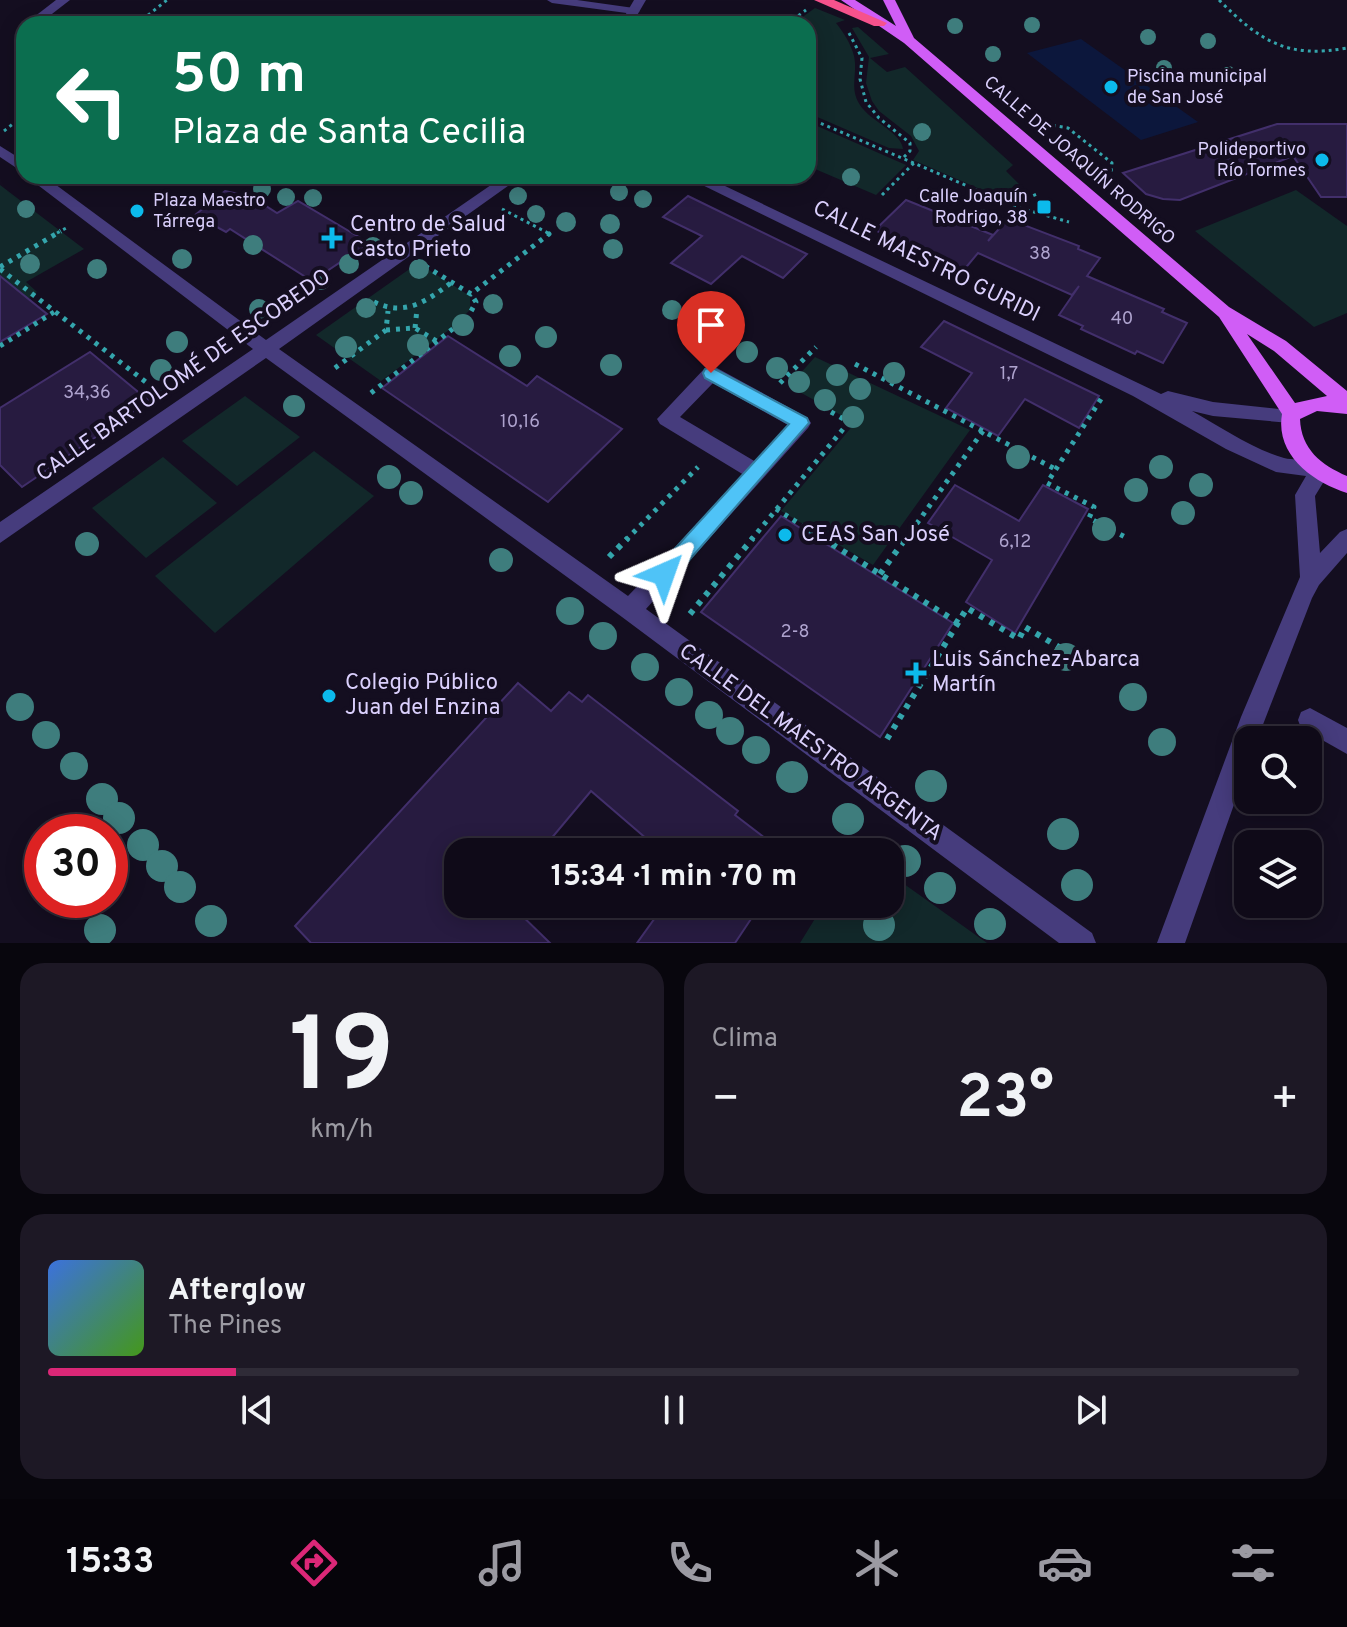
<!DOCTYPE html>
<html lang="es">
<head>
<meta charset="utf-8">
<style>
	body { margin:0; font-family:Overpass,sans-serif; background:#1d1825; color:#f1f3f6; height:100vh; display:flex; flex-direction:column; font-size:30px; white-space:nowrap }
	* { box-sizing:border-box; margin:0 }
	p { font-size:26px; color:#9b9aa2 }
	.icon { flex:none; width:44px; height:44px; fill:none; stroke:currentColor; stroke-width:2; stroke-linecap:round; stroke-linejoin:round }
	.map { position:relative; height:943px; overflow:hidden }
	.details { display:flex; flex-direction:column; gap:20px; padding:20px; background:#08060d; flex:1 }
	.details>* { flex:none }
	.guide { position:absolute; left:16px; top:16px; width:800px; height:168px; border-radius:24px; box-shadow:0 4px 20px #0003,0 0 0 2px #2f2b37; background:#0b6e4f; color:#fff; overflow:hidden }
	.controls { position:absolute; left:1234px; top:726px; display:grid; gap:16px }
	.controls a { display:grid; place-items:center; width:88px; height:88px; border-radius:16px; background:#0f0a18; box-shadow:0 4px 20px #0003,0 0 0 2px #2f2b37; font-size:40px }
	.speed { position:absolute; left:24px; top:814px; display:flex; gap:16px; font-size:40px; font-weight:700; text-align:center }
	.speed>* { display:grid; place-content:center; width:104px; height:104px; border-radius:50%; background:#0f0a18; box-shadow:0 4px 20px #0003,0 0 0 2px #2f2b37; line-height:1 }
	.speed .limit { border:12px solid #d22; background:#fff; color:#111 }
	.pin { position:absolute; display:grid; place-items:center; width:68px; height:68px; color:#fff; margin:-82px -34px; border-radius:50% 50% 50% 0; rotate:-45deg; box-shadow:0 0 8px #0007 }
	.pin .icon { rotate:45deg }
	.me { position:absolute; width:88px; margin:-44px; rotate:43deg; stroke-linejoin:round; filter:drop-shadow(0 0 6px #0008) }
	.turn { display:flex; align-items:center; gap:28px; height:168px; padding:0 24px; font-size:36px }
	.turn .icon { width:104px; height:104px; stroke-width:2.5 }
	.turn b { display:block; font-size:56px; line-height:68px }
	.big { font-size:60px; font-weight:700; line-height:1.1 }
	.details .widget { flex:1; display:flex; flex-direction:column; justify-content:center; gap:12px; min-width:0; padding:0 28px; border-radius:24px; background:#1d1825 }
	.details .dial { align-items:center; gap:0 }
	.dial b { font-size:104px; line-height:1 }
	.song { display:flex; align-items:center; gap:24px }
	.cover { width:96px; height:96px; border-radius:12px; background:linear-gradient(135deg,hsl(220 70% 55%),hsl(100 70% 35%)) }
	.played { height:8px; border-radius:4px; background:linear-gradient(90deg,#db2777 15%,#2f2b37 15%) }
	.keys { display:flex; justify-content:space-around; direction:ltr }
	.heat { display:flex; justify-content:space-between; align-items:center; font-size:44px; direction:ltr }
	.details .tiles { flex:1; display:grid; gap:20px; grid-template-columns:1fr 1fr }
	.widget:last-child { grid-column:span 2 }
	.trip { position:absolute; left:444px; top:838px; width:460px; height:80px; border-radius:24px; background:#0f0a18; box-shadow:0 4px 20px #0003,0 0 0 2px #2f2b37; font-weight:700; line-height:80px; text-align:center }
	.tabs { display:flex; height:128px; justify-content:space-around; align-items:center; background:#06040a; color:#9b9aa2 }
	.tabs .icon { width:56px; height:56px }
	.tabs .active { color:#db2777 }
	.tabs b { font-size:36px; color:#f1f3f6 }
	.map>svg:first-child { display:block }
	.green { fill:#12282a }
	.water { fill:#0c173c }
	.building { fill:#271b40; stroke:#422f6b; stroke-width:2 }
	.lines { fill:none; stroke-linecap:round; stroke-linejoin:round }
	.path-far2 { stroke:#34a5ac; stroke-width:3; stroke-dasharray:3 4; stroke-linecap:butt }
	.path-far1 { stroke:#34a5ac; stroke-width:5; stroke-dasharray:4 6; stroke-linecap:butt }
	.path { stroke:#34a5ac; stroke-width:6; stroke-dasharray:5 7; stroke-linecap:butt }
	.lane { fill:#463c7d; fill-rule:evenodd }
	.street { fill:#463c7d; fill-rule:evenodd }
	.primary { fill:#d05df6; fill-rule:evenodd }
	.highway { fill:#f6528c; fill-rule:evenodd }
	.tree { fill:#3e7d7d }
	.route { fill:#4fc3f7; stroke:#337fa1; stroke-width:2 }
	.poi-dot { fill:#0cbaec; stroke:#140e20; stroke-width:3 }
	.labels { text-anchor:middle; dominant-baseline:central; stroke-width:8; stroke-linejoin:round; paint-order:stroke }
	.far-poi-label { font-size:18px; fill:#dbd0fd; stroke:#140e20; text-anchor:start }
	.far-street-label { font-size:18px; fill:#dbd0fd; stroke:#140e20 }
	.number-label { font-size:18px; fill:#aea3ce }
	.poi-label { font-size:22px; fill:#dbd0fd; stroke:#140e20; text-anchor:start }
	.street-label { font-size:22px; fill:#dbd0fd; stroke:#140e20 }
</style>
</head>
<body>
<div class="map">
<svg width="1347" height="943" viewBox="0 0 1347 943">
	<rect width="100%" height="100%" fill="#140e20"/>
	<g class="green">
		<path d="M815,8L845,20L836,23C844,33 851,44 854,56C858,74 849,88 860,105C870,121 902,133 903,149L889,148L808,113V24H793Z"/>
		<polygon points="858,27 889,54 870,58 887,72 905,67 1013,165 1006,171 1019,184 1003,199 913,160 919,151 911,136 879,111 872,101 866,83 869,57 852,28"/>
		<polygon points="808,122 906,165 876,195 808,166"/>
		<polygon points="0,185 84,249 26,282 37,292 28,299 0,276"/>
		<polygon points="1296,190 1347,226 1347,313 1314,327 1195,231"/>
		<polygon points="418,263 470,296 470,310 449,330 381,381 316,335"/>
		<polygon points="815,357 970,430 873,565 781,511 855,423 789,386"/>
		<polygon points="245,396 300,437 237,486 182,441"/>
		<polygon points="314,451 374,496 215,633 155,576"/>
		<polygon points="163,457 217,503 146,558 92,508"/>
		<polygon points="890,874 987,943 800,943 824,904 890,904"/>
	</g>
	<polygon class="water" points="1081,39 1198,122 1141,140 1027,53"/>
	<g class="building">
		<polygon points="1277,124 1347,124 1347,197 1321,197 1293,156 1180,200 1163,199 1146,194 1123,173"/>
		<polygon points="225,191 252,197 277,213 298,201 369,243 312,281 230,229 226,232 195,215"/>
		<polygon points="688,196 807,254 783,278 742,256 711,284 671,263 702,236 663,217"/>
		<polygon points="906,200 993,235 988,241 1008,219 1079,246 1078,249 1100,258 1087,276 1164,309 1162,312 1187,323 1163,363 1137,351 1135,354 1081,329 1083,326 1059,315 1079,286 1072,295 978,253 963,271 942,261 939,263 875,230"/>
		<polygon points="0,276 47,314 0,342"/>
		<polygon points="944,321 1099,396 1079,428 1025,399 998,436 946,408 972,373 921,347"/>
		<polygon points="448,336 527,386 537,376 622,429 548,502 382,388"/>
		<polygon points="90,352 149,401 22,487 0,465 0,408"/>
		<polygon points="955,485 1019,521 1043,485 1088,509 1015,633 966,602 992,560 928,523"/>
		<polygon points="781,516 953,623 880,737 701,612"/>
		<polygon points="518,683 551,711 569,692 582,702 588,695 738,811 735,815 783,852 662,852 591,791 540,852 458,852 458,904 510,904 550,943 311,943 295,926"/>
		<polygon points="665,904 733,904 751,919 735,943 637,943"/>
	</g>
	<g class="lines">
		<g class="path-far2">
			<path d="M1219,0C1260,41 1287,59 1347,48"/>
			<polyline points="137,24 167,0"/>
			<polyline points="787,24 806,10"/>
			<polyline points="849,33 862,58 860,79 866,102 879,118 910,143 910,151 902,159"/>
			<polyline points="808,118 1012,205 1037,194"/>
			<polyline points="1039,123 1068,128 1112,163 1110,183"/>
			<polyline points="4,131 24,115"/>
			<polyline points="882,195 914,163"/>
			<polyline points="1013,206 1069,222"/>
			<polyline points="502,209 548,233"/>
			<polyline points="57,233 68,227"/>
		</g>
		<g class="path-far1">
			<polyline points="425,266 471,294 549,234 544,231"/>
			<polyline points="0,267 61,231"/>
			<polyline points="0,269 160,393"/>
			<path d="M374,302C405,317 427,301 452,282"/>
			<polyline points="415,328 417,309"/>
			<polyline points="386,330 415,328 438,342"/>
			<polyline points="0,346 54,312"/>
			<polyline points="855,364 1057,470"/>
			<polyline points="335,368 386,330 388,311"/>
			<polyline points="780,383 816,347"/>
			<polyline points="371,393 468,317 476,302 471,294"/>
			<polyline points="1101,399 1047,483 1094,507 1089,518 1127,538"/>
			<polyline points="776,509 825,540"/>
			<polyline points="626,540 698,467"/>
			<polyline points="751,540 849,422 822,407"/>
			<polyline points="905,540 983,431"/>
		</g>
		<g class="path">
			<polyline points="822,538 960,624"/>
			<polyline points="609,557 628,538"/>
			<polyline points="880,574 906,538"/>
			<polyline points="690,614 753,538"/>
			<polyline points="887,739 967,608 1019,639 1025,627 1064,650"/>
		</g>
		<polygon class="lane" points="547,0 577,0 634,8 640,11 634,14 552,3"/>
		<g class="street">
			<polygon points="56,0 70,0 39,24 25,24"/>
			<polygon points="634,0 646,0 632,24 620,24"/>
			<polygon points="0,146 24,161 24,173 0,157"/>
			<path d="M26,176H44L266,340L504,176H522L279,349L628,596L744,475L660,424L657,419L705,368H717L808,418L811,423L808,428L646,609L1092,933L1096,943H1059L622,617L266,358L0,543V522L253,349ZM713,383L788,425L756,462L680,417Z"/>
			<path d="M684,176H704L1161,394L1168,391L1213,402L1297,411L1300,416L1297,421L1290,423L1213,416L1192,411C1221,427 1252,449 1284,458C1301,462 1320,455 1329,473L1315,496L1320,553L1340,532L1347,529V553L1319,585L1312,598L1257,740H1248V765L1185,943H1157L1241,717L1300,577L1295,495L1306,476L1276,472L1226,449L1133,396Z"/>
			<polygon points="1310,708 1347,728 1347,754 1301,728 1298,720 1301,712"/>
		</g>
		<path class="primary" d="M841,0H855L896,26L883,0H895L914,38L1229,307L1286,341L1347,391V414L1317,411L1300,419C1301,449 1321,465 1347,476V493C1313,482 1275,455 1282,414L1219,317L904,43ZM1247,334L1274,351L1327,396L1295,403Z"/>
		<polygon class="highway" points="814,0 834,0 887,23 884,26 874,26"/>
	</g>
	<g class="tree">
		<circle cx="1032" cy="25" r="8"/>
		<circle cx="955" cy="26" r="8"/>
		<circle cx="1148" cy="37" r="8"/>
		<circle cx="1208" cy="41" r="8"/>
		<circle cx="993" cy="54" r="8"/>
		<circle cx="1164" cy="68" r="8"/>
		<circle cx="1228" cy="74" r="8"/>
		<circle cx="922" cy="132" r="9"/>
		<circle cx="851" cy="177" r="9"/>
		<circle cx="262" cy="189" r="9"/>
		<circle cx="619" cy="192" r="9"/>
		<circle cx="518" cy="196" r="9"/>
		<circle cx="927" cy="196" r="9"/>
		<circle cx="286" cy="197" r="9"/>
		<circle cx="313" cy="198" r="9"/>
		<circle cx="643" cy="199" r="9"/>
		<circle cx="26" cy="209" r="9"/>
		<circle cx="536" cy="214" r="9"/>
		<circle cx="984" cy="218" r="9"/>
		<circle cx="566" cy="222" r="10"/>
		<circle cx="610" cy="224" r="10"/>
		<circle cx="253" cy="245" r="10"/>
		<circle cx="373" cy="247" r="10"/>
		<circle cx="613" cy="249" r="10"/>
		<circle cx="182" cy="259" r="10"/>
		<circle cx="30" cy="264" r="10"/>
		<circle cx="349" cy="264" r="10"/>
		<circle cx="97" cy="269" r="10"/>
		<circle cx="419" cy="269" r="10"/>
		<circle cx="321" cy="280" r="10"/>
		<circle cx="493" cy="304" r="10"/>
		<circle cx="366" cy="308" r="10"/>
		<circle cx="259" cy="309" r="10"/>
		<circle cx="672" cy="310" r="10"/>
		<circle cx="695" cy="322" r="11"/>
		<circle cx="463" cy="325" r="11"/>
		<circle cx="546" cy="337" r="11"/>
		<circle cx="177" cy="342" r="11"/>
		<circle cx="418" cy="345" r="11"/>
		<circle cx="346" cy="347" r="11"/>
		<circle cx="747" cy="352" r="11"/>
		<circle cx="510" cy="356" r="11"/>
		<circle cx="611" cy="365" r="11"/>
		<circle cx="777" cy="368" r="11"/>
		<circle cx="161" cy="370" r="11"/>
		<circle cx="894" cy="373" r="11"/>
		<circle cx="837" cy="375" r="11"/>
		<circle cx="799" cy="382" r="11"/>
		<circle cx="860" cy="389" r="11"/>
		<circle cx="825" cy="400" r="11"/>
		<circle cx="294" cy="406" r="11"/>
		<circle cx="853" cy="417" r="11"/>
		<circle cx="1018" cy="457" r="12"/>
		<circle cx="1161" cy="467" r="12"/>
		<circle cx="389" cy="477" r="12"/>
		<circle cx="1201" cy="485" r="12"/>
		<circle cx="1136" cy="490" r="12"/>
		<circle cx="411" cy="493" r="12"/>
		<circle cx="1183" cy="513" r="12"/>
		<circle cx="1104" cy="529" r="12"/>
		<circle cx="87" cy="544" r="12"/>
		<circle cx="501" cy="560" r="12"/>
		<circle cx="570" cy="611" r="14"/>
		<circle cx="603" cy="636" r="14"/>
		<circle cx="1066" cy="657" r="14"/>
		<circle cx="645" cy="667" r="14"/>
		<circle cx="679" cy="692" r="14"/>
		<circle cx="1133" cy="697" r="14"/>
		<circle cx="20" cy="707" r="14"/>
		<circle cx="709" cy="715" r="14"/>
		<circle cx="730" cy="731" r="14"/>
		<circle cx="46" cy="735" r="14"/>
		<circle cx="1162" cy="742" r="14"/>
		<circle cx="756" cy="750" r="14"/>
		<circle cx="74" cy="766" r="14"/>
		<circle cx="792" cy="777" r="16"/>
		<circle cx="931" cy="786" r="16"/>
		<circle cx="102" cy="799" r="16"/>
		<circle cx="119" cy="818" r="16"/>
		<circle cx="848" cy="819" r="16"/>
		<circle cx="1063" cy="834" r="16"/>
		<circle cx="143" cy="845" r="16"/>
		<circle cx="905" cy="861" r="16"/>
		<circle cx="162" cy="866" r="16"/>
		<circle cx="1077" cy="885" r="16"/>
		<circle cx="180" cy="887" r="16"/>
		<circle cx="940" cy="888" r="16"/>
		<circle cx="211" cy="921" r="16"/>
		<circle cx="990" cy="924" r="16"/>
		<circle cx="879" cy="925" r="16"/>
		<circle cx="100" cy="930" r="16"/>
	</g>
	<polygon class="route" points="711,367 807,418 809,423 671,581 664,583 657,581 654,574 657,568 789,424 705,378 703,373 705,369"/>
	<g class="poi-dot">
		<circle cx="1111" cy="87" r="8"/>
		<circle cx="1322" cy="160" r="8"/>
		<rect x="1036" y="199" width="16" height="16" rx="4"/>
		<circle cx="137" cy="211" r="8"/>
		<path d="M328 226h8v8h8v8h-8v8h-8v-8h-8v-8h8z"/>
		<circle cx="785" cy="535" r="8"/>
		<path d="M912 661h8v8h8v8h-8v8h-8v-8h-8v-8h8z"/>
		<circle cx="329" cy="696" r="8"/>
	</g>
	<g class="labels">
		<g class="far-poi-label">
			<text x="1127" y="77">Piscina municipal<tspan x="1127" dy="21">de San José</tspan></text>
			<text x="1306" y="150" text-anchor="end">Polideportivo<tspan x="1306" dy="21">Río Tormes</tspan></text>
			<text x="1028" y="197" text-anchor="end">Calle Joaquín<tspan x="1028" dy="21">Rodrigo, 38</tspan></text>
			<text x="153" y="201">Plaza Maestro<tspan x="153" dy="21">Tárrega</tspan></text>
		</g>
		<g class="far-street-label">
			<text transform="translate(1079 161) rotate(41)">CALLE DE JOAQUÍN RODRIGO</text>
		</g>
		<g class="number-label">
			<text x="1040" y="254">38</text>
			<text x="1122" y="319">40</text>
			<text x="1009" y="374">1,7</text>
			<text x="87" y="393">34,36</text>
			<text x="520" y="422">10,16</text>
			<text x="1015" y="542">6,12</text>
			<text x="795" y="632">2-8</text>
		</g>
		<g class="poi-label">
			<text x="350" y="225">Centro de Salud<tspan x="350" dy="25">Casto Prieto</tspan></text>
			<text x="801" y="535">CEAS San José</text>
			<text x="932" y="660">Luis Sánchez-Abarca<tspan x="932" dy="25">Martín</tspan></text>
			<text x="345" y="683">Colegio Público<tspan x="345" dy="25">Juan del Enzina</tspan></text>
		</g>
		<g class="street-label">
			<text transform="translate(926 262) rotate(26)">CALLE MAESTRO GURIDI</text>
			<text transform="translate(184 376) rotate(-35)">CALLE BARTOLOMÉ DE ESCOBEDO</text>
			<text transform="translate(810 743) rotate(36)">CALLE DEL MAESTRO ARGENTA</text>
		</g>
	</g>
</svg>
<div class="controls">
<a><svg class="icon" aria-label="search" viewBox="0 0 24 24"><circle cx="10" cy="10" r="6"/><path d="M15 15l6 6"/></svg></a>
<a><svg class="icon" aria-label="layers" viewBox="0 0 24 24"><path d="M12 4l9 5-9 5-9-5zM3 14l9 5 9-5"/></svg></a>
</div>
<div class="speed"><div class="limit">30</div></div>
<div class="pin" style="left:711px;top:373px;background:#d93025"><svg class="icon" aria-label="arrive" viewBox="0 0 24 24"><path d="M6 21V4h12l-3 4 3 4H6"/></svg></div>
<svg class="me" style="left:664px;top:574px" viewBox="-20 -20 40 40"><path d="M0-17L14 15 0 8-14 15z" fill="#4fc3f7" stroke="#fff" stroke-width="4"/></svg>
<div class="trip">15:34 · 1 min · 70 m</div>
<div class="guide">
<div class="turn"><svg class="icon" aria-label="left" viewBox="0 0 24 24"><path d="M17 20v-9H6M10 6l-5 5 5 5"/></svg><div><b>50 m</b>Plaza de Santa Cecilia</div></div>
</div>
</div>
<section class="details">
<div class="tiles">
<div class="widget dial"><b>19</b><p>km/h</p></div>
<div class="widget"><p>Clima</p>
<div class="heat"><a>−</a><b class="big">23°</b><a>+</a></div>
</div>
<div class="widget">
<div class="song"><i class="cover"></i><div><b>Afterglow</b><p>The Pines</p></div></div>
<div class="played"></div>
<div class="keys"><svg class="icon" aria-label="previous" viewBox="0 0 24 24"><path d="M18 5L8 12l10 7zM5 5v14"/></svg><svg class="icon" aria-label="pause" viewBox="0 0 24 24"><path d="M8 5v14M16 5v14"/></svg><svg class="icon" aria-label="next" viewBox="0 0 24 24"><path d="M6 5l10 7-10 7zM19 5v14"/></svg></div>
</div>
</div>
</section>
<nav class="tabs">
<b>15:33</b>
<svg class="icon active" aria-label="directions" viewBox="0 0 24 24"><path d="M12 3l9 9-9 9-9-9zM9 14v-3h6M13 9l2 2-2 2"/></svg>
<svg class="icon" aria-label="music" viewBox="0 0 24 24"><path d="M9 18V5l10-2v13"/><circle cx="6" cy="18" r="3"/><circle cx="16" cy="16" r="3"/></svg>
<svg class="icon" aria-label="phone" viewBox="0 0 24 24"><path d="M5 4h4l2 5-3 2q2 4 5 5l2-3 5 2v4C11 20 4 13 5 4z"/></svg>
<svg class="icon" aria-label="climate" viewBox="0 0 24 24"><path d="M12 3v18M4 7l16 10M4 17L20 7"/></svg>
<svg class="icon" aria-label="car" viewBox="0 0 24 24"><path d="M5 17H2v-5l4-1 3-4h7l3 4 3 1v5h-3M9 17h6M6 11h13"/><circle cx="7" cy="17" r="2"/><circle cx="17" cy="17" r="2"/></svg>
<svg class="icon" aria-label="filters" viewBox="0 0 24 24"><path d="M4 7h16M4 17h16"/><circle cx="9" cy="7" r="2"/><circle cx="15" cy="17" r="2"/></svg>
</nav>
</body>
</html>
